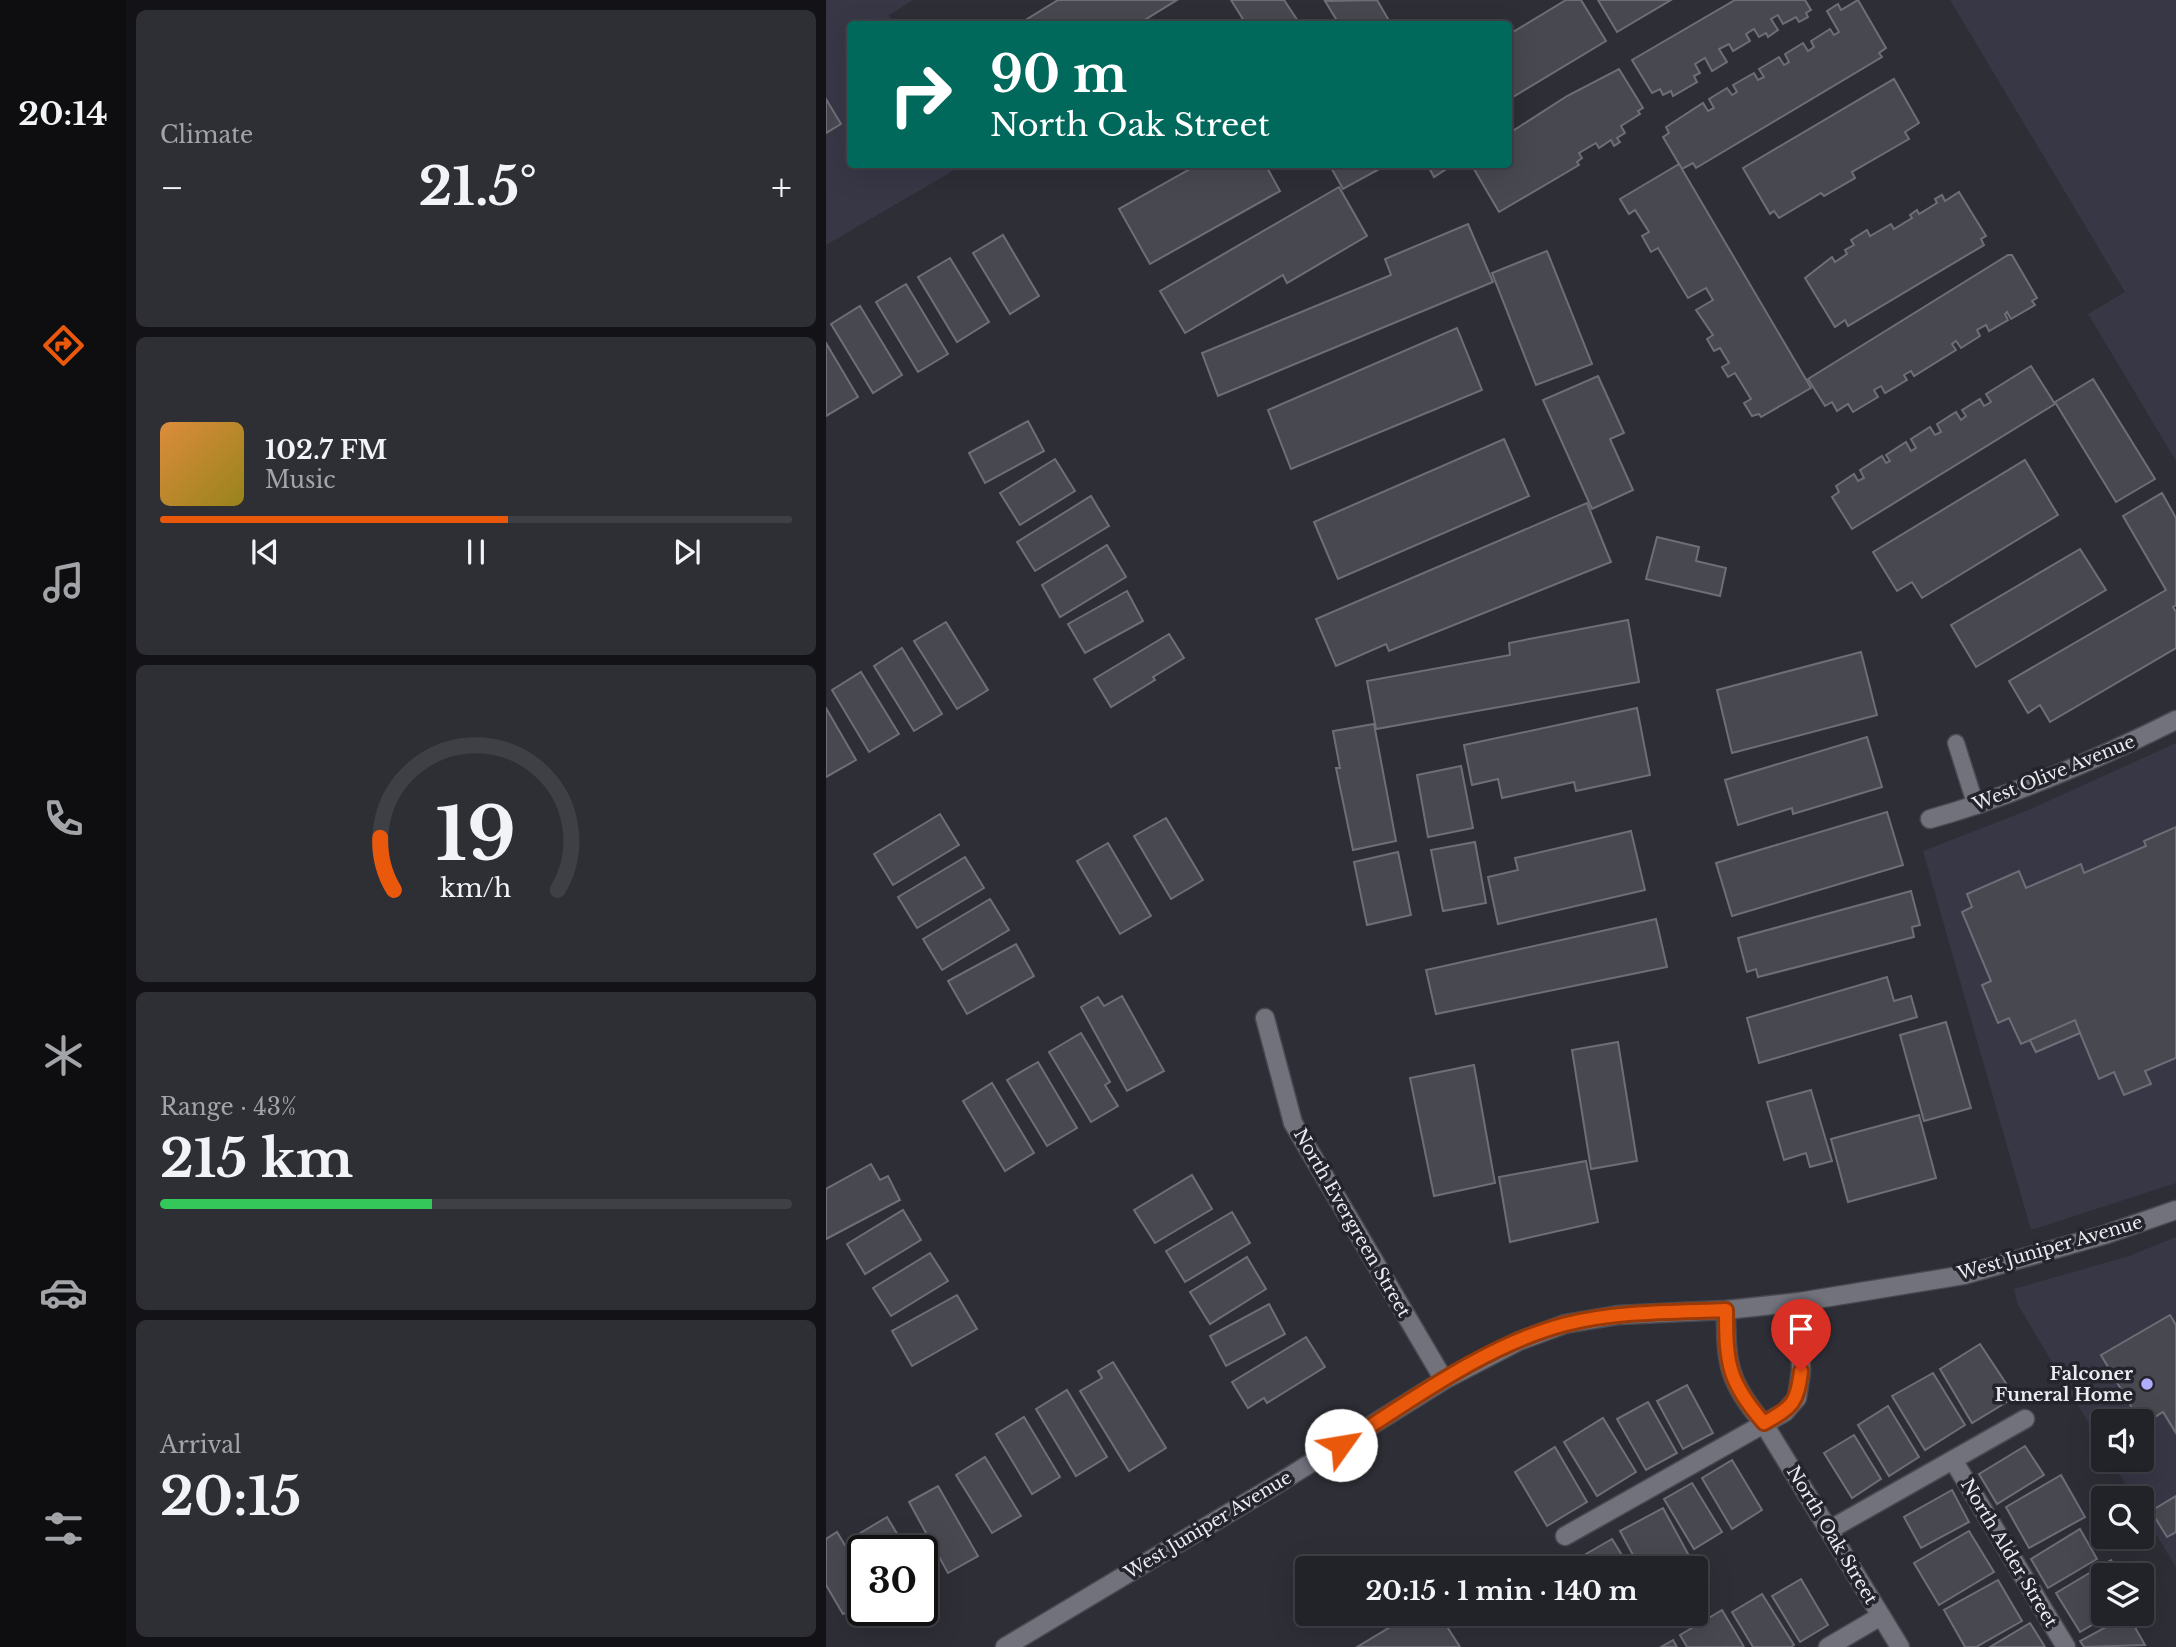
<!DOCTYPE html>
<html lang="en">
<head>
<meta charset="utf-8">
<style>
	body { margin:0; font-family:"Libre Baskerville",serif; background:#2e2f35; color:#f1f3f6; height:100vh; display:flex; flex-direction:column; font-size:26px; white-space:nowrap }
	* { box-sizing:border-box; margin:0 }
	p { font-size:23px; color:#a2a4a8 }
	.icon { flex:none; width:38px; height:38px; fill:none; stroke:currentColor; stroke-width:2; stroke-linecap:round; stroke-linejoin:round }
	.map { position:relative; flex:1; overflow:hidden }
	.side { display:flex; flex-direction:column; gap:10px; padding:10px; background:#131317; width:700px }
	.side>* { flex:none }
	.top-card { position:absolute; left:21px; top:21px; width:665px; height:147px; border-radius:7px; box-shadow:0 7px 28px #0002,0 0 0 2px #3f3f46; background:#00695c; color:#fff; overflow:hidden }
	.buttons { position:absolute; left:1265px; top:1409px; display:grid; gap:14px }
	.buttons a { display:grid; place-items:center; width:63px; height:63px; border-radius:7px; background:#222229; box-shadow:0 7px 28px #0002,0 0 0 2px #3f3f46; font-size:35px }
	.speed { position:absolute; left:21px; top:1535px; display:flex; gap:14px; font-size:35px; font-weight:700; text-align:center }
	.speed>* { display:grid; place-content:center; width:91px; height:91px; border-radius:50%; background:#222229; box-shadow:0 7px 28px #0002,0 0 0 2px #3f3f46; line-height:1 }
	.speed .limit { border:4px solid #111; border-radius:10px; background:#fff; color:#111 }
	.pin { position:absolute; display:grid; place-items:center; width:60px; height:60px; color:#fff; margin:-72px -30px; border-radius:50% 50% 50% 0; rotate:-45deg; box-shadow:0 0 7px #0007 }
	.pin .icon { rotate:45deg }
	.me { position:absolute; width:77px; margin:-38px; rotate:58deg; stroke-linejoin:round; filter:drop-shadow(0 0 5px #0008) }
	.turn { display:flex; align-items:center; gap:24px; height:147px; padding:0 28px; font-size:32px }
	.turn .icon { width:91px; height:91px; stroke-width:2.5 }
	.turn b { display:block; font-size:49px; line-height:60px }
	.big { font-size:52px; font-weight:700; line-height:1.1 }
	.side .widget { flex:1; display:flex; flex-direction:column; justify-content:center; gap:10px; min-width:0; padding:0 24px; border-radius:10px; background:#2e2f35 }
	.side .dial { align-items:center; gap:0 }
	.dial svg { height:182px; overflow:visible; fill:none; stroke:#3f3f46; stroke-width:7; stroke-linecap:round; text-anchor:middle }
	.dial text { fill:#f1f3f6; stroke:none }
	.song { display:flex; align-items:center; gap:21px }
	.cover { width:84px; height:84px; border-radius:10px; background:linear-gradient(135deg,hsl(30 70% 55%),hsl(50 70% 35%)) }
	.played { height:7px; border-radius:4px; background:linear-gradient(90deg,#ea580c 55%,#3f3f46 55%) }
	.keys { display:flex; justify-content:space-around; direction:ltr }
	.heat { display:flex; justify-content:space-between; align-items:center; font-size:38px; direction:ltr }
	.charge { height:10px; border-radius:5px; background:linear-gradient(90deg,#34c759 43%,#3f3f46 0) }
	.trip { position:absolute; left:469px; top:1556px; width:413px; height:70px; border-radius:7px; background:#222229; box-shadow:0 7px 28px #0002,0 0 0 2px #3f3f46; font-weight:700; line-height:70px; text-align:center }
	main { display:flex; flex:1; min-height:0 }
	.dock { display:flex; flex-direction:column; width:126px; justify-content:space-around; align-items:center; background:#0e0e10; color:#a2a4a8 }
	.dock .icon { width:49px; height:49px }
	.dock .active { color:#ea580c }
	.dock b { font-size:32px; color:#f1f3f6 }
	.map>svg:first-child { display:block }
	.built { fill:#373746 }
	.building { fill:#484851; stroke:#6e6e78; stroke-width:2 }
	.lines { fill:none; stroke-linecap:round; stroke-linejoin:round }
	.lane-casing { stroke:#494951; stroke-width:19 }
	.street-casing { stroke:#494951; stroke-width:21 }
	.lane { stroke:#72727d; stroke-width:16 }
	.street { stroke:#72727d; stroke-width:18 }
	.route-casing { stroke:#983908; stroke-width:18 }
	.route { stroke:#ea580c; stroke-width:12 }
	.poi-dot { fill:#b0aefa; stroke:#24242c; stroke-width:2.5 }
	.labels { text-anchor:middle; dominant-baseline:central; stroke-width:7; stroke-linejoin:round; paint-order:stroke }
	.street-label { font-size:18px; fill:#ebebf1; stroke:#24242c }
	.poi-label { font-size:18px; font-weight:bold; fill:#ebebf1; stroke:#24242c; text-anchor:end }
</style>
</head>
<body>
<main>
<nav class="dock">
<b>20:14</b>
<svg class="icon active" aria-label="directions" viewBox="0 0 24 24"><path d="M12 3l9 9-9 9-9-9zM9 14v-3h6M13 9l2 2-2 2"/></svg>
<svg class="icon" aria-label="music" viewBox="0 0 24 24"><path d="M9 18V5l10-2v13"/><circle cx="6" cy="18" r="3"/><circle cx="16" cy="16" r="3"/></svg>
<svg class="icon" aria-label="phone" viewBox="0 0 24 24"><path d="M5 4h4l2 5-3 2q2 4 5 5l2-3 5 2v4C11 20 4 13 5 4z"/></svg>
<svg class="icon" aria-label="climate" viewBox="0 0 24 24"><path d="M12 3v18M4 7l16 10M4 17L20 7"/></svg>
<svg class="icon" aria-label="car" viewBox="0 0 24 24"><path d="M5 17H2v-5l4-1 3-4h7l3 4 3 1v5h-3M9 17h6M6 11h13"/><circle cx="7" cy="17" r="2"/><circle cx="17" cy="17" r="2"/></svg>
<svg class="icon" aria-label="filters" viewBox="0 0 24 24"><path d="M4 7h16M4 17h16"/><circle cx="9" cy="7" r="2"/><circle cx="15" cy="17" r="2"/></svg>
</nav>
<section class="side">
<div class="widget"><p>Climate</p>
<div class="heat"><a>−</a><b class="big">21.5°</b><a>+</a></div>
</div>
<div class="widget">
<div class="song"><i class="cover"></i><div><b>102.7 FM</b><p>Music</p></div></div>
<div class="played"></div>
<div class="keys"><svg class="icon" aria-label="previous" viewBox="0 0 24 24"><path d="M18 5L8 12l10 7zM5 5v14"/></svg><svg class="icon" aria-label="pause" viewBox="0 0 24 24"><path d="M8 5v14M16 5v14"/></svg><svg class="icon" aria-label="next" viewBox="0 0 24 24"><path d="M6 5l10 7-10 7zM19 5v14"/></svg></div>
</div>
<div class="widget dial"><svg viewBox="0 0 100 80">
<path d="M14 69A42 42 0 1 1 86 69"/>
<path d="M14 69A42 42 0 0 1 8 46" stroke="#ea580c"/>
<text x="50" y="56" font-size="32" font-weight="700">19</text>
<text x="50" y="72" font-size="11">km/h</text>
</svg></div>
<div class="widget"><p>Range · 43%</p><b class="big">215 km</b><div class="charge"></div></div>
<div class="widget"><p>Arrival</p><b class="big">20:15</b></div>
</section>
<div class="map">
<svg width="1350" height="1647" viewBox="0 0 1350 1647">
	<rect width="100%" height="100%" fill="#2e2e37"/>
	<g class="built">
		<polygon points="0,0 87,0 63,15 68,24 24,24 24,164 137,165 0,245"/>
		<polygon points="1124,0 1350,0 1350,461 1262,314 1299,292"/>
		<polygon points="1350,743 1350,1183 1205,1230 1097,851 1205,809"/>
		<polygon points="1350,1237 1350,1567 1316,1511 1316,1498 1308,1498 1285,1460 1316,1460 1316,1421 1278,1421 1277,1447 1192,1305 1188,1289 1303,1256"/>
	</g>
	<g class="building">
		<polygon points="232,0 351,0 312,24 193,24"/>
		<polygon points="405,0 458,0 474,24 420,24"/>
		<polygon points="551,0 565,24 513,24 499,1"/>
		<polygon points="740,0 755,0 780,41 682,100 682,35"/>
		<polygon points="772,0 845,0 791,32"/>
		<polygon points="909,0 979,0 985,10 980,13 982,17 973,22 970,17 957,24 952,15 945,19 952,30 942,37 940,33 933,37 928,29 920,34 924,41 907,51 903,44 893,49 901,62 886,71 879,58 869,64 874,73 868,76 871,82 847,96 845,91 837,95 834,89 826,93 806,60"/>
		<polygon points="1032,0 1060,48 1053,53 1056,57 870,168 867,163 856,169 837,137 843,133 840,127 877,103 882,111 888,108 883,99 901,88 906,95 911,92 907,85 928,73 932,80 938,77 933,69 953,57 958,65 963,62 959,54 977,43 982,51 988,47 985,41 1004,29 1008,35 1013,32 1001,11 1012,4 1015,10"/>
		<polygon points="793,69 817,108 812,111 814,114 795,126 799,133 791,138 794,142 788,146 785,140 773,148 770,143 753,153 756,158 751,162 753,165 673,212 645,164 682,164 682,134 741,96"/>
		<polygon points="1068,79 1093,123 1079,132 1083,139 1026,172 1029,178 998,196 995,193 953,218 948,211 944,214 917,168"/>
		<polygon points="0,99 15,124 0,133"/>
		<polygon points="373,164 439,164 454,191 324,264 293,209"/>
		<polygon points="503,164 556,164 557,167 517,189"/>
		<polygon points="601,164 628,164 608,177"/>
		<polygon points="853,164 985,388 935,417 933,414 926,416 918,403 925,399 909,373 902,377 896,367 903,363 894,348 888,351 881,339 887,335 870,310 887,300 880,288 862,298 832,248 825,252 816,236 823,232 809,210 803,214 794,199"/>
		<polygon points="513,187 541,236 461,283 457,275 359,333 334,291"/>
		<polygon points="1133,192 1160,236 1155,239 1158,245 1022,326 1019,320 1009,327 979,278 1006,257 1009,262 1021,254 1019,250 1028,245 1025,240 1041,230 1044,236 1065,224 1068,229 1086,218 1084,215 1091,210 1093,214 1111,203 1109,199 1116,195 1119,201"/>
		<polygon points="642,224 667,282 392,396 376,353 565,275 559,259"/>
		<polygon points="177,235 213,296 184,314 147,253"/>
		<polygon points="721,251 766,364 710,385 666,273"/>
		<polygon points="1182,255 1186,255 1211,298 1206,301 1209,305 1185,319 1181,312 1179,314 1182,320 1163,331 1160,325 1151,330 1154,336 1135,348 1130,341 1126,344 1130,350 1088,376 1085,371 1078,375 1081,380 1059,393 1055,386 1048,390 1052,397 1027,412 1022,404 1011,411 1006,402 999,406 982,379"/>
		<polygon points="124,258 163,322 131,342 92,277"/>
		<polygon points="80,284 122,354 92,372 50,302"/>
		<polygon points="34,306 76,375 47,393 5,324"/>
		<polygon points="631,328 656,390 465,469 442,410"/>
		<polygon points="0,343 32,397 0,416"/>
		<polygon points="1205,366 1229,404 1026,529 1006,497 1013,492 1010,486 1028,474 1032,481 1038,478 1034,470 1056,456 1060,463 1064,461 1060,455 1080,442 1085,451 1090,448 1085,439 1104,427 1109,435 1115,432 1111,424 1130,412 1135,420 1140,416 1136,410 1154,399 1158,406 1165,402 1160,394"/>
		<polygon points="772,376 798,433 784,439 807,490 766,509 717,400"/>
		<polygon points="1267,379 1329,479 1290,502 1229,402"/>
		<polygon points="202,421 218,451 159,483 143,453"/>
		<polygon points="678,439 703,496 512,579 488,522"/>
		<polygon points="229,459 249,491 194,525 174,493"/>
		<polygon points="1199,460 1232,515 1096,598 1086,582 1071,591 1047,552"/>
		<polygon points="1336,493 1350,518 1350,605 1347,607 1350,612 1350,648 1224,722 1214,705 1202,713 1183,681 1340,590 1297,516"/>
		<polygon points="265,496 283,526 209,571 191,542"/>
		<polygon points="761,503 785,562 563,651 560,644 510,666 490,619"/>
		<polygon points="831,537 873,547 870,561 900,568 894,596 820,579"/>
		<polygon points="281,545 300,577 234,617 216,585"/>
		<polygon points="1254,549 1280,590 1150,667 1125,625"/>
		<polygon points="301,591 317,621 259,653 242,624"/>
		<polygon points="802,620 813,682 550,729 541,681 684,655 683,643"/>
		<polygon points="120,622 162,690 131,709 88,641"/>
		<polygon points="343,634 358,658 327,677 329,680 285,707 268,679"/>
		<polygon points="76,648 116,714 88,731 48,666"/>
		<polygon points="1035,652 1051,715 906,753 891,690"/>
		<polygon points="35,672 73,734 43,752 6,690"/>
		<polygon points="0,708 30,760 0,777"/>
		<polygon points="811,708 824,775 750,791 748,782 676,798 672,779 646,785 638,745"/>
		<polygon points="548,724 570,841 527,850 510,768 514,768 507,731"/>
		<polygon points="1041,737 1056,787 967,814 966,808 912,825 899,780"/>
		<polygon points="635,766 647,828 602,837 591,775"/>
		<polygon points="1061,812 1077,865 906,916 890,863"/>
		<polygon points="114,814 133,845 67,885 48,854"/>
		<polygon points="340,818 377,880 345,899 308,836"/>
		<polygon points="1350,827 1350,1058 1319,1071 1325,1084 1298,1095 1288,1072 1273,1079 1254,1033 1210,1052 1204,1040 1195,1044 1183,1018 1172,1023 1156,985 1165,981 1136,912 1146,907 1141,894 1193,871 1200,888 1255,864 1258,873 1320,846 1318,841"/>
		<polygon points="805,831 819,890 672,924 662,877 692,870 689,858"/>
		<polygon points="649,842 660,903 617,911 605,850"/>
		<polygon points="282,843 325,916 294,934 251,861"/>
		<polygon points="572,852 585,915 541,925 528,862"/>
		<polygon points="139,857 158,888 91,928 72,897"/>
		<polygon points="1085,891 1094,925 1086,927 1088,937 932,977 930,969 921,972 912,938"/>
		<polygon points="164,899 183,930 116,970 97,939"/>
		<polygon points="830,919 841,967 610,1014 600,970"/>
		<polygon points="190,944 208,976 141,1014 122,981"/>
		<polygon points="1061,977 1068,1001 1085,996 1091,1017 933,1063 921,1018"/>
		<polygon points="296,996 338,1071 301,1091 255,1007 272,997 278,1006"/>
		<polygon points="1249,1020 1254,1033 1210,1052 1204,1040"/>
		<polygon points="1120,1022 1145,1108 1098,1121 1074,1035"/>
		<polygon points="255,1033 284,1082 279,1085 292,1106 265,1122 223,1052"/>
		<polygon points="792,1042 811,1161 765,1169 746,1050"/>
		<polygon points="212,1062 251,1128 221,1146 181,1080"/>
		<polygon points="648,1065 669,1183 608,1196 584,1078"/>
		<polygon points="166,1083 208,1153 179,1171 137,1101"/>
		<polygon points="985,1090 1006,1161 984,1167 980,1153 958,1160 941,1102"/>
		<polygon points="1093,1115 1110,1178 1022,1202 1005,1139"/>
		<polygon points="760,1161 772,1222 684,1242 673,1177"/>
		<polygon points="45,1164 54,1180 62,1176 74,1200 0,1239 0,1189"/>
		<polygon points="366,1175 386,1209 329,1243 308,1210"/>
		<polygon points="77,1210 95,1240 39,1274 21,1244"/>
		<polygon points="406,1212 424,1243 359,1282 340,1251"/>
		<polygon points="104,1253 122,1281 65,1316 47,1288"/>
		<polygon points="421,1257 440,1289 384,1324 364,1292"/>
		<polygon points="131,1295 151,1329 86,1366 66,1331"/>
		<polygon points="443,1304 459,1334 400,1366 384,1336"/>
		<polygon points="1344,1315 1350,1325 1350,1433 1337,1412 1316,1425 1275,1355"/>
		<polygon points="480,1337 499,1367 441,1403 438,1398 422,1408 406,1382"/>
		<polygon points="1154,1344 1189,1397 1146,1423 1114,1369"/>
		<polygon points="287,1362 340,1448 303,1471 254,1391 276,1378 272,1371"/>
		<polygon points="1107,1373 1139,1425 1099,1450 1066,1396"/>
		<polygon points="861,1385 887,1433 857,1449 831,1401"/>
		<polygon points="241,1390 281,1457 250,1476 210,1409"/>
		<polygon points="822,1402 851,1453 820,1470 791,1419"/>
		<polygon points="1062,1406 1093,1457 1063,1476 1032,1425"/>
		<polygon points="198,1417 234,1477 206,1494 170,1434"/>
		<polygon points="777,1418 810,1472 771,1496 738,1442"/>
		<polygon points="1028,1435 1055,1479 1026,1498 998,1453"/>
		<polygon points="1199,1446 1218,1475 1171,1504 1153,1474"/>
		<polygon points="729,1447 761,1502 721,1526 689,1472"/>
		<polygon points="159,1457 195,1516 166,1533 130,1475"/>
		<polygon points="906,1460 936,1510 906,1529 876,1478"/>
		<polygon points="1235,1475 1259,1517 1203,1548 1180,1507"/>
		<polygon points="866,1483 896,1532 868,1549 838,1499"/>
		<polygon points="112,1486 152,1556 122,1573 83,1502"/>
		<polygon points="1126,1490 1143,1522 1095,1548 1078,1517"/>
		<polygon points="1350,1496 1350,1532 1341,1537 1325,1511"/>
		<polygon points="837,1508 867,1563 858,1568 814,1568 794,1531"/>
		<polygon points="61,1517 81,1550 41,1550 31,1535"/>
		<polygon points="1254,1529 1271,1559 1222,1588 1205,1559"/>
		<polygon points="1143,1531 1168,1572 1113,1605 1088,1563"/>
		<polygon points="11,1532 37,1575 37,1602 17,1614 0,1585 0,1539"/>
		<polygon points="786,1539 804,1568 750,1568 746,1562"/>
		<polygon points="1285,1560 1294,1575 1278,1575 1278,1614 1285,1614 1254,1632 1230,1593"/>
		<polygon points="975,1579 1002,1625 974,1642 946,1596"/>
		<polygon points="1172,1580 1196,1621 1150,1647 1139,1647 1118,1610"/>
		<polygon points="936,1594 968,1645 965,1647 927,1647 906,1612"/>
		<polygon points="896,1610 918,1647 861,1647 854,1635"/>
		<polygon points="586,1614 601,1614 603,1616 613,1614 634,1647 531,1647"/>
		<polygon points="1302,1615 1319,1645 1258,1647 1254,1641"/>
		<polygon points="1204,1623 1219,1647 1164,1647"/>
		<polygon points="847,1640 851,1647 835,1647"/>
	</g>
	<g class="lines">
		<g class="lane-casing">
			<polyline id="lane" points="1130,743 1150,806"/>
		</g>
		<g class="street-casing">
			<g id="street">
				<path d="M1104,819C1190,795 1270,760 1350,720"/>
				<polyline points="439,1018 467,1123 618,1380"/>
				<path d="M900,1310C900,1364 902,1382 938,1424L1074,1647"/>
				<polyline points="1127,1460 1240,1647"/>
				<polyline points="1003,1530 1199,1419"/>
				<polyline points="739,1536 959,1412 971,1398 975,1371 973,1302"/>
				<polyline points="179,1647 448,1486 618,1380 693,1341 739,1324 792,1315 900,1310 973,1302 1138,1275 1278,1235 1350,1210"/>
				<polyline points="1002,1647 1055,1616"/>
			</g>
		</g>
		<use href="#lane" class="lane"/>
		<use href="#street" class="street"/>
	</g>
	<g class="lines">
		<g class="route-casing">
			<path id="route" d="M515,1445C585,1401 659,1345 740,1324C792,1311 847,1312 900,1310C900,1364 902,1382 938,1423C967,1407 971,1403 975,1371"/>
		</g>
		<use href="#route" class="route"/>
	</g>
	<circle class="poi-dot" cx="1321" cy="1384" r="7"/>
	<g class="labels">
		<g class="street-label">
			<text transform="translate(1228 773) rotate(-22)">West Olive Avenue</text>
			<text transform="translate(526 1223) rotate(60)">North Evergreen Street</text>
			<text transform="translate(1224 1248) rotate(-16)">West Juniper Avenue</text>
			<text transform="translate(382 1525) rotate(-31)">West Juniper Avenue</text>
			<text transform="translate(1006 1535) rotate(59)">North Oak Street</text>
			<text transform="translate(1183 1553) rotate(59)">North Alder Street</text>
		</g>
		<g class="poi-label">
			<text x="1307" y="1374">Falconer<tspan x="1307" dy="21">Funeral Home</tspan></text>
		</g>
	</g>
</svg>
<div class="buttons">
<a><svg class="icon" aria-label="sound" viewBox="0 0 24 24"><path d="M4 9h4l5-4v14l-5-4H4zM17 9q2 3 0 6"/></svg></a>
<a><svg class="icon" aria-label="search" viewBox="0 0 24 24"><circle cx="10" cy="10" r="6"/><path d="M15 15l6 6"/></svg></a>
<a><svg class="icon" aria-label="layers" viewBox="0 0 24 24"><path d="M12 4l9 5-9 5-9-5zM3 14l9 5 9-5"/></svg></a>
</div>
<div class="speed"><div class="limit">30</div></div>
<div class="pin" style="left:975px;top:1371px;background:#d93025"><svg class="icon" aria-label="arrive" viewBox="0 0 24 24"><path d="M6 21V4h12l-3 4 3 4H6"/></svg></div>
<svg class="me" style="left:515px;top:1445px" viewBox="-20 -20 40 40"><circle r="19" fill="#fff"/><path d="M0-13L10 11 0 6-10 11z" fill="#ea580c"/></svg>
<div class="trip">20:15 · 1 min · 140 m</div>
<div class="top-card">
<div class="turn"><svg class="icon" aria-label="right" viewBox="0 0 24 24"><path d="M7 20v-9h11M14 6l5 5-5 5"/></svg><div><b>90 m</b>North Oak Street</div></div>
</div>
</div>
</main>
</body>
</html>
